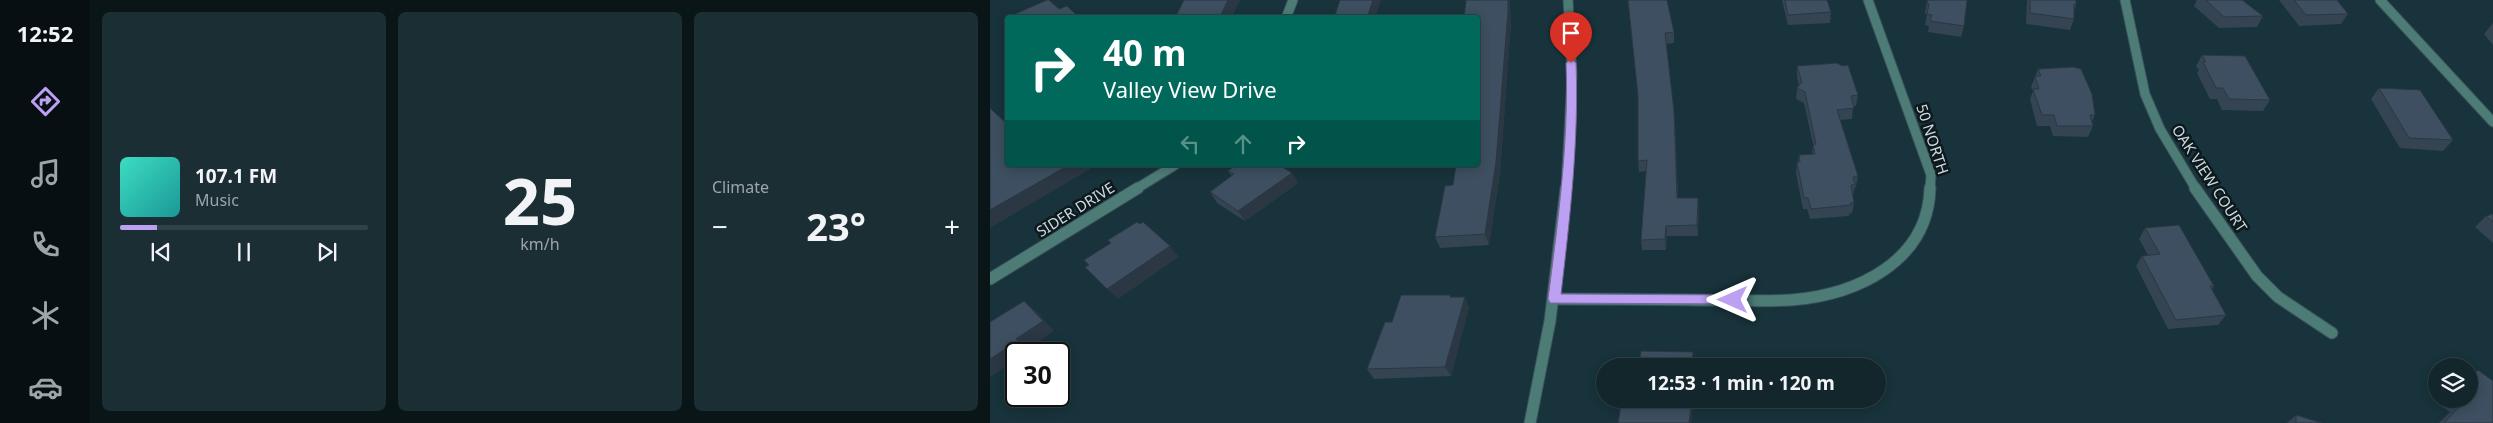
<!DOCTYPE html>
<html lang="en">
<head>
<meta charset="utf-8">
<style>
	body { margin:0; font-family:"Noto Sans",sans-serif; background:#1b2e34; color:#f1f3f6; height:100vh; display:flex; flex-direction:column; font-size:19px; white-space:nowrap }
	* { box-sizing:border-box; margin:0 }
	p { font-size:16px; color:#9ca5a9 }
	.icon { flex:none; width:28px; height:28px; fill:none; stroke:currentColor; stroke-width:2; stroke-linecap:round; stroke-linejoin:round }
	.map { position:relative; flex:1; overflow:hidden }
	.sheet { display:flex; flex-direction:column; gap:12px; padding:12px; background:#0a1518; width:900px }
	.sheet>* { flex:none }
	.banner { position:absolute; left:15px; top:15px; width:475px; height:152px; border-radius:5px; box-shadow:0 2px 12px #0003,0 0 0 1px #314348; background:#00695c; color:#fff; overflow:hidden }
	.fabs { position:absolute; left:1438px; top:358px; display:grid; gap:10px }
	.fabs a { display:grid; place-items:center; width:50px; height:50px; border-radius:50%; background:#12262c; box-shadow:0 2px 12px #0003,0 0 0 1px #314348; font-size:25px }
	.speed { position:absolute; left:15px; top:342px; display:flex; gap:10px; font-size:25px; font-weight:700; text-align:center }
	.speed>* { display:grid; place-content:center; width:65px; height:65px; border-radius:50%; background:#12262c; box-shadow:0 2px 12px #0003,0 0 0 1px #314348; line-height:1 }
	.speed .limit { border:2px solid #111; border-radius:8px; background:#fff; color:#111 }
	.pin { position:absolute; display:grid; place-items:center; width:42px; height:42px; color:#fff; margin:-51px -21px; border-radius:50% 50% 50% 0; rotate:-45deg; box-shadow:0 0 5px #0007 }
	.pin .icon { rotate:45deg }
	.me { position:absolute; width:55px; margin:-28px; rotate:270deg; stroke-linejoin:round; filter:drop-shadow(0 0 4px #0008) }
	.turn { display:flex; align-items:center; gap:18px; height:105px; padding:0 15px; font-size:22px }
	.turn .icon { width:65px; height:65px; stroke-width:2.5 }
	.turn b { display:block; font-size:35px; line-height:42px }
	.lanes { display:flex; align-items:center; height:48px; padding:0 15px; background:#0003; justify-content:center; gap:25px; direction:ltr }
	.lanes .off { opacity:.35 }
	.big { font-size:38px; font-weight:700; line-height:1.1 }
	.sheet .card { flex:1; display:flex; flex-direction:column; justify-content:center; gap:8px; min-width:0; padding:0 18px; border-radius:8px; background:#1b2e34 }
	.sheet .dial { align-items:center; gap:0 }
	.dial b { font-size:65px; line-height:1 }
	.song { display:flex; align-items:center; gap:15px }
	.cover { width:60px; height:60px; border-radius:8px; background:linear-gradient(135deg,hsl(170 70% 55%),hsl(180 70% 35%)) }
	.played { height:5px; border-radius:2px; background:linear-gradient(90deg,#bca0f2 15%,#314348 15%) }
	.keys { display:flex; justify-content:space-around; direction:ltr }
	.heat { display:flex; justify-content:space-between; align-items:center; font-size:28px; direction:ltr }
	.sheet .tiles { flex:1; display:grid; gap:12px; grid-template-columns:repeat(3,1fr) }
	.trip { position:absolute; left:606px; top:358px; width:290px; height:50px; border-radius:25px; background:#12262c; box-shadow:0 2px 12px #0003,0 0 0 1px #314348; font-weight:700; line-height:50px; text-align:center }
	main { display:flex; flex:1; min-height:0 }
	.tabs { display:flex; flex-direction:column; width:90px; justify-content:space-around; align-items:center; background:#070f12; color:#9ca5a9 }
	.tabs .icon { width:35px; height:35px }
	.tabs .active { color:#bca0f2 }
	.tabs b { font-size:22px; color:#f1f3f6 }
	.map>svg:first-child { display:block }
	.lines { fill:none; stroke-linecap:round; stroke-linejoin:round }
	.street-far1-casing { stroke:#385159; stroke-width:11 }
	.street-casing { stroke:#385159; stroke-width:13 }
	.street-far1 { stroke:#4d7c77; stroke-width:9 }
	.street { stroke:#4d7c77; stroke-width:11 }
	.wall { fill:#344453 }
	.shaded-wall { fill:#2b3743 }
	.building { fill:#3d4f60; stroke:#2b3743 }
	.route { fill:#bca0f2; stroke:#7a689d }
	.labels { text-anchor:middle; dominant-baseline:central; stroke-width:5; stroke-linejoin:round; paint-order:stroke }
	.street-label { font-size:15px; fill:#ccdbe0; stroke:#0d191c }
</style>
</head>
<body>
<main>
<nav class="tabs">
<b>12:52</b>
<svg class="icon active" aria-label="directions" viewBox="0 0 24 24"><path d="M12 3l9 9-9 9-9-9zM9 14v-3h6M13 9l2 2-2 2"/></svg>
<svg class="icon" aria-label="music" viewBox="0 0 24 24"><path d="M9 18V5l10-2v13"/><circle cx="6" cy="18" r="3"/><circle cx="16" cy="16" r="3"/></svg>
<svg class="icon" aria-label="phone" viewBox="0 0 24 24"><path d="M5 4h4l2 5-3 2q2 4 5 5l2-3 5 2v4C11 20 4 13 5 4z"/></svg>
<svg class="icon" aria-label="climate" viewBox="0 0 24 24"><path d="M12 3v18M4 7l16 10M4 17L20 7"/></svg>
<svg class="icon" aria-label="car" viewBox="0 0 24 24"><path d="M5 17H2v-5l4-1 3-4h7l3 4 3 1v5h-3M9 17h6M6 11h13"/><circle cx="7" cy="17" r="2"/><circle cx="17" cy="17" r="2"/></svg>
</nav>
<section class="sheet">
<div class="tiles">
<div class="card">
<div class="song"><i class="cover"></i><div><b>107.1 FM</b><p>Music</p></div></div>
<div class="played"></div>
<div class="keys"><svg class="icon" aria-label="previous" viewBox="0 0 24 24"><path d="M18 5L8 12l10 7zM5 5v14"/></svg><svg class="icon" aria-label="pause" viewBox="0 0 24 24"><path d="M8 5v14M16 5v14"/></svg><svg class="icon" aria-label="next" viewBox="0 0 24 24"><path d="M6 5l10 7-10 7zM19 5v14"/></svg></div>
</div>
<div class="card dial"><b>25</b><p>km/h</p></div>
<div class="card"><p>Climate</p>
<div class="heat"><a>−</a><b class="big">23°</b><a>+</a></div>
</div>
</div>
</section>
<div class="map">
<svg width="1503" height="423" viewBox="0 0 1503 423">
	<rect width="100%" height="100%" fill="#18333b"/>
	<g class="lines">
		<g class="street-far1-casing">
			<g id="street-far1">
				<polyline points="878,0 941,175 940,189"/>
				<polyline points="1135,0 1155,94 1170,129 1206,189"/>
				<polyline points="1390,0 1503,122"/>
				<polyline points="296,18 303,0"/>
				<polyline points="146,189 185,165"/>
				<polyline points="576,189 582,74 578,0"/>
			</g>
		</g>
		<g class="street-casing">
			<g id="street">
				<polyline points="1205,188 1267,276 1288,297 1342,333"/>
				<polyline points="0,279 148,188"/>
				<path d="M565,299C612,299 659,299 706,300C737,300 769,302 801,300C866,295 938,262 940,188"/>
				<polyline points="540,423 560,321 576,188"/>
			</g>
		</g>
		<use href="#street-far1" class="street-far1"/>
		<use href="#street" class="street"/>
	</g>
	<g class="wall">
		<polygon points="250,0 241,18 185,18"/>
		<polygon points="638,0 684,32 684,43 676,44 685,122 688,198 708,198 709,209 708,236 677,236 676,250 652,250 651,240 656,171 649,172 648,161 648,96"/>
		<polygon points="792,0 837,0 841,12 840,23 798,25"/>
		<polygon points="937,0 977,0 974,26 971,37 938,32 939,26 935,25 937,14 935,14"/>
		<polygon points="1037,0 1086,0 1086,5 1084,12 1084,19 1080,30 1036,24"/>
		<polygon points="1207,0 1252,0 1273,16 1267,27 1229,28 1204,6"/>
		<polygon points="1289,0 1347,0 1358,14 1351,24 1309,26"/>
		<polygon points="521,22 510,173 499,245 450,248 445,237 463,185 488,165"/>
		<polygon points="1503,23 1503,45 1494,34"/>
		<polygon points="1212,55 1280,100 1273,111 1232,110 1227,99 1220,99 1207,73 1209,70 1206,66"/>
		<polygon points="807,66 868,95 866,106 863,106 862,119 850,120 868,176 866,187 865,187 863,195 864,203 862,213 859,214 859,216 820,219 817,209 813,209 806,173 807,162 808,162 809,155 822,154 823,144 814,103 806,99 807,88 809,86 807,77"/>
		<polygon points="1048,69 1105,115 1102,122 1103,126 1098,137 1063,136 1060,126 1047,126 1040,99 1043,91 1041,87"/>
		<polygon points="1389,88 1463,140 1453,151 1410,148 1381,99"/>
		<polygon points="238,171 302,173 308,183 255,221 227,203 220,192 242,176"/>
		<polygon points="1503,214 1503,243 1485,227 1496,216"/>
		<polygon points="1155,228 1224,286 1222,290 1236,315 1228,325 1178,329 1146,266 1152,256 1158,255 1149,239"/>
		<polygon points="460,295 461,297 479,307 461,376 384,379 377,369 402,322"/>
		<polygon points="1488,370 1503,423 1449,423 1460,412 1450,405 1456,399 1479,399 1479,377"/>
		<polygon points="1306,415 1332,423 1297,423"/>
	</g>
	<g class="shaded-wall">
		<polygon points="238,0 250,0 241,18 233,18 231,15"/>
		<polygon points="383,0 391,0 385,18 377,18"/>
		<polygon points="518,0 520,0 521,22 510,173 499,245 495,234"/>
		<polygon points="684,111 685,122 688,209 687,198"/>
		<polygon points="79,165 107,165 0,228 0,210"/>
		<polygon points="302,173 308,183 255,221 248,211"/>
		<polygon points="708,198 709,209 708,236 707,225"/>
		<polygon points="676,226 677,236 676,250 675,239"/>
		<polygon points="180,246 189,257 128,299 117,289"/>
		<polygon points="475,297 479,307 461,376 455,367"/>
		<polygon points="34,301 46,311 64,331 38,349 40,351 36,354 26,354 26,360 0,377 0,359"/>
		<polygon points="702,399 703,399 703,403 701,423 699,423"/>
	</g>
	<g class="building">
		<polygon points="57,0 59,0 69,9 77,6 90,18 29,18 25,14"/>
		<polygon points="194,0 238,0 231,15 227,15 226,18 185,18"/>
		<polygon points="350,0 383,0 377,18 344,18"/>
		<polygon points="476,0 518,0 518,11 506,162 495,234 445,237 455,186 463,185 466,165 488,165 488,18 474,18"/>
		<polygon points="638,0 677,0 684,32 675,33 684,111 687,198 708,198 707,225 676,226 675,239 651,240 657,160 648,161 648,96"/>
		<polygon points="795,0 837,0 841,12 798,15"/>
		<polygon points="938,0 977,0 974,26 940,21 942,15 937,14 939,4 937,3"/>
		<polygon points="1040,0 1086,0 1086,5 1084,4 1084,19 1040,13"/>
		<polygon points="1216,0 1252,0 1273,16 1234,17"/>
		<polygon points="1304,0 1347,0 1358,14 1316,15"/>
		<polygon points="1212,55 1255,56 1280,100 1239,99 1233,88 1226,88 1213,62 1216,62"/>
		<polygon points="847,63 852,66 858,65 868,95 861,96 864,108 847,110 868,176 863,177 865,185 861,185 864,203 860,203 861,205 821,209 818,198 814,198 807,162 810,162 809,155 825,154 823,144 826,144 815,92 807,88 812,82 807,66"/>
		<polygon points="1083,67 1091,69 1102,94 1105,115 1100,115 1103,126 1067,126 1064,115 1052,115 1043,89 1049,89 1045,76 1051,76 1048,69"/>
		<polygon points="1389,88 1430,90 1463,140 1419,138"/>
		<polygon points="0,108 18,125 18,165 79,165 0,210"/>
		<polygon points="246,165 289,165 302,173 248,211 220,192 244,174 238,171"/>
		<polygon points="1503,214 1503,222 1496,216"/>
		<polygon points="147,222 150,224 153,222 180,246 117,289 95,267 99,265 94,260 121,243 118,240"/>
		<polygon points="1189,225 1224,286 1220,286 1236,315 1186,320 1152,256 1170,254 1155,228"/>
		<polygon points="411,295 460,295 460,297 475,297 455,367 377,369 395,322 402,322"/>
		<polygon points="34,301 53,321 26,339 28,341 0,359 0,322"/>
		<polygon points="651,351 703,352 702,366 649,366"/>
		<polygon points="1488,370 1503,381 1503,423 1454,423 1473,403 1467,399 1479,399 1479,380"/>
		<polygon points="632,399 702,399 699,423 628,423"/>
		<polygon points="1306,415 1332,423 1306,423"/>
	</g>
	<path class="route" d="M581,59L586,63C589,140 580,218 571,294L743,295L749,300L747,304L560,303L558,299C568,221 579,141 576,63Z"/>
	<g class="labels">
		<g class="street-label">
			<text transform="translate(943 139) rotate(72)">50 NORTH</text>
			<text transform="translate(1220 178) rotate(57)">OAK VIEW COURT</text>
			<text transform="translate(85 209) rotate(-32)">SIDER DRIVE</text>
		</g>
	</g>
</svg>
<div class="fabs">
<a><svg class="icon" aria-label="layers" viewBox="0 0 24 24"><path d="M12 4l9 5-9 5-9-5zM3 14l9 5 9-5"/></svg></a>
</div>
<div class="speed"><div class="limit">30</div></div>
<div class="pin" style="left:581px;top:63px;background:#d93025"><svg class="icon" aria-label="arrive" viewBox="0 0 24 24"><path d="M6 21V4h12l-3 4 3 4H6"/></svg></div>
<svg class="me" style="left:743px;top:300px" viewBox="-20 -20 40 40"><path d="M0-17L14 15 0 8-14 15z" fill="#bca0f2" stroke="#fff" stroke-width="4"/></svg>
<div class="trip">12:53 · 1 min · 120 m</div>
<div class="banner">
<div class="turn"><svg class="icon" aria-label="right" viewBox="0 0 24 24"><path d="M7 20v-9h11M14 6l5 5-5 5"/></svg><div><b>40 m</b>Valley View Drive</div></div>
<div class="lanes"><svg class="icon off" aria-label="left" viewBox="0 0 24 24"><path d="M17 20v-9H6M10 6l-5 5 5 5"/></svg><svg class="icon off" aria-label="ahead" viewBox="0 0 24 24"><path d="M12 20V5M6 11l6-6 6 6"/></svg><svg class="icon" aria-label="right" viewBox="0 0 24 24"><path d="M7 20v-9h11M14 6l5 5-5 5"/></svg></div>
</div>
</div>
</main>
</body>
</html>
